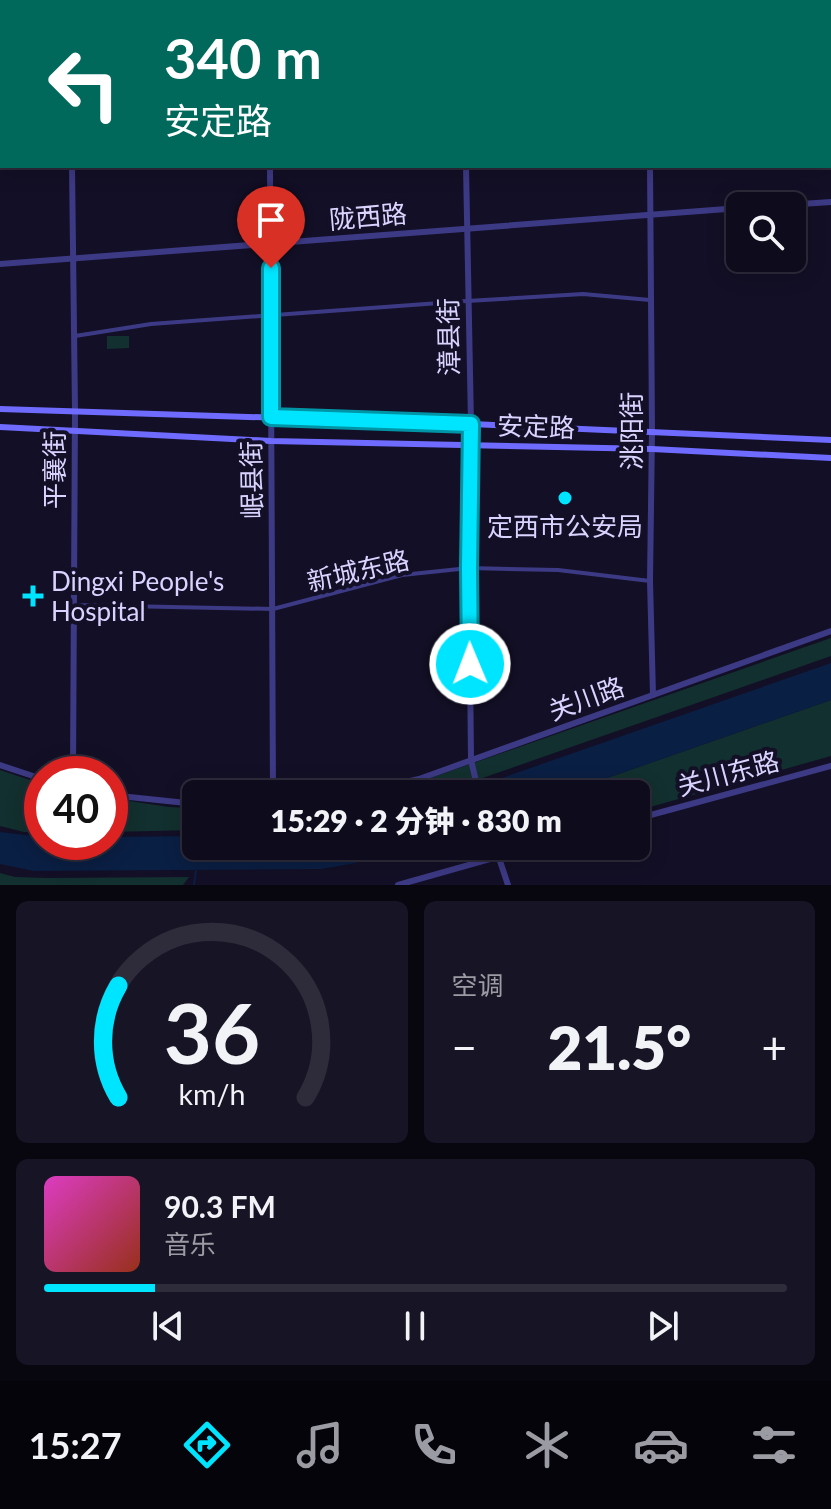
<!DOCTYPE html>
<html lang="zh">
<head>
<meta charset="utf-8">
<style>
	body { margin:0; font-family:Lato,"Noto Sans SC",sans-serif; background:#171425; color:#f1f3f6; height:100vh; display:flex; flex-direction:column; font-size:30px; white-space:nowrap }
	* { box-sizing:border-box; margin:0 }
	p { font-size:26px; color:#9b9ba3 }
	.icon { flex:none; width:44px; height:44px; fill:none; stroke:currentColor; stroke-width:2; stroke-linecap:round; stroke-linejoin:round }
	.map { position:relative; height:885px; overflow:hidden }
	.sheet { display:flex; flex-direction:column; gap:16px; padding:16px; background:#08060f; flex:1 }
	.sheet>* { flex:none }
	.hud { position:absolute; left:0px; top:0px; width:832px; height:168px; box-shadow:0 4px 20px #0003,0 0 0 2px #2e2b3b; background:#00695c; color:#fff; overflow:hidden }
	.controls { position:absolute; left:726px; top:192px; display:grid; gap:16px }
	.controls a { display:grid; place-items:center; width:80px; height:80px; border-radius:12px; background:#0e0b1c; box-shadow:0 4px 20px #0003,0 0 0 2px #2e2b3b; font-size:40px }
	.speed { position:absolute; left:24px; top:756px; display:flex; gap:16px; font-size:40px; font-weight:700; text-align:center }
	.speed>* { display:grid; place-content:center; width:104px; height:104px; border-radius:50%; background:#0e0b1c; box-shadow:0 4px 20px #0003,0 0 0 2px #2e2b3b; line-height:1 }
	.speed .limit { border:12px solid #d22; background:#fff; color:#111 }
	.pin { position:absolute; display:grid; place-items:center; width:68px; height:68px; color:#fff; margin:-82px -34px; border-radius:50% 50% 50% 0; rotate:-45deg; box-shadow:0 0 8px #0007 }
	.pin .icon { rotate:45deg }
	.me { position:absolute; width:88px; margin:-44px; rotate:359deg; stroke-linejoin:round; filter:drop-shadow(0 0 6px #0008) }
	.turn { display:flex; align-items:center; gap:28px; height:168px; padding:0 32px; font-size:36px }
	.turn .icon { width:104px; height:104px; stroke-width:2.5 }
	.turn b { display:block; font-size:56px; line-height:68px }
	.big { font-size:60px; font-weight:800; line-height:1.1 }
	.sheet .tile { flex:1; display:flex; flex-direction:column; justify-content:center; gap:12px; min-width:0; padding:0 28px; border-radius:12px; background:#171425 }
	.sheet .dial { align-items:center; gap:0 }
	.dial svg { height:208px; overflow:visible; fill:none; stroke:#2e2b3b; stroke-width:7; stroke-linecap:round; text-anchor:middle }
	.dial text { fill:#f1f3f6; stroke:none }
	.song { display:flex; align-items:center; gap:24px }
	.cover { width:96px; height:96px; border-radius:12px; background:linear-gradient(135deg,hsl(310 70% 55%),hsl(10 70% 35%)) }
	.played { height:8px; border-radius:4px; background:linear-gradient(90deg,#00e5ff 15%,#2e2b3b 15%) }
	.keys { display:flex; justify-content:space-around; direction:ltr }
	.heat { display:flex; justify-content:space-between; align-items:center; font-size:44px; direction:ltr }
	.sheet .tiles { flex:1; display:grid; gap:16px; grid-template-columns:1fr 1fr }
	.tile:last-child { grid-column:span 2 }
	.trip { position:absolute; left:182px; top:780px; width:468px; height:80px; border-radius:12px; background:#0e0b1c; box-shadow:0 4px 20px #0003,0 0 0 2px #2e2b3b; font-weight:800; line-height:80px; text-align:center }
	.tab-bar { display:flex; height:128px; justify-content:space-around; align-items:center; background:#06040b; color:#9b9ba3 }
	.tab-bar .icon { width:56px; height:56px }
	.tab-bar .active { color:#00e5ff }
	.tab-bar b { font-size:36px; color:#f1f3f6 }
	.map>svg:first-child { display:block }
	.green { fill:#12302f }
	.water { fill:#0a1f44 }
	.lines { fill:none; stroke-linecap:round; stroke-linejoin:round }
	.stream { stroke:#0a1f44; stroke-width:2 }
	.minor { stroke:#3d3a85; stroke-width:4 }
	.tertiary { stroke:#3d3a85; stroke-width:6 }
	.secondary { stroke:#6f6bff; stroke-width:6 }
	.route-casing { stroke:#0095a6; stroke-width:20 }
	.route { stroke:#00e5ff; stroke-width:14 }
	.poi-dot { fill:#00e5ff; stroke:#130f26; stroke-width:3 }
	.labels { text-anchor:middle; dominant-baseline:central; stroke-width:8; stroke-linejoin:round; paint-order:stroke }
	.street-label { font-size:26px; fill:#d9d4ff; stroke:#130f26 }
	.poi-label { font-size:26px; fill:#d9d4ff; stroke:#130f26 }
</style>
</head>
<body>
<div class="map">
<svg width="831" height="885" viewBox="0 0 831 885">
	<rect width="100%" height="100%" fill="#130f26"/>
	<g class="green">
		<polygon points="107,336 129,336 129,348 107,349"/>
		<polygon points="831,638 831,656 437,794 373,794 399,789"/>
		<polygon points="831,700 831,756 636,811 636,794 561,794"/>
		<polygon points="0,770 42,784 42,832 24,832 0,826"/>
		<polygon points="110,798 169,807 196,808 196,830 110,832"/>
		<polygon points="0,873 15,877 46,878 189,877 183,885 0,885"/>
	</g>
	<g class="water">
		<polygon points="831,663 831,700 561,794 456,794"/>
		<path d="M0,832L42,837V842H110V837L196,836V846H413C383,858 353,864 321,869L34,871L0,864Z"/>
	</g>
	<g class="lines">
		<polyline class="stream" points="194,885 196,870"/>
		<g class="minor">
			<polyline points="830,82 831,82"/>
			<polyline points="830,92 831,92"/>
			<polyline points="75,336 151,324 467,301 583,294 650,300"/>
			<polyline points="74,605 273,609 402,575 469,568 558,570 650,581"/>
		</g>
		<g class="tertiary">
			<polyline points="72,0 72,2"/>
			<polyline points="650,0 651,2"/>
			<polyline points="272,2 272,0"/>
			<polyline points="467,2 467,0"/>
			<polyline points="72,166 75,411 73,774"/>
			<polyline points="270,166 273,794"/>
			<polyline points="466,166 471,424 469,568 471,760 479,794"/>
			<polyline points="650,166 652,431 650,581 653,695"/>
			<polyline points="771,206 831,202"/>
			<polyline points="0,264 740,208"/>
			<polyline points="0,765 42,779"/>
			<polyline points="352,794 419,779 831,631"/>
			<polyline points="110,795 196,804"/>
			<polyline points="636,819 831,766"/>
			<polyline points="495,846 508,885"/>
			<polyline points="398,885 536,846"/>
		</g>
		<g class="secondary">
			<polyline points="586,2 597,0"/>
			<polyline points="656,2 666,0"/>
			<polyline points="0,109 2,108"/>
			<polyline points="0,120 2,119"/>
			<polyline points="0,409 471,424 831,440"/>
			<polyline points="0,427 271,441 652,449 831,458"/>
		</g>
	</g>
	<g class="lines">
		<g class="route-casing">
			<polyline id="route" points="271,268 271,417 471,424 469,568 470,664"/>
		</g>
		<use href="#route" class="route"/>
	</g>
	<g class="poi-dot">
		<circle cx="565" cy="498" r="8"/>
		<path d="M29 584h8v8h8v8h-8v8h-8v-8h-8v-8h8z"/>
	</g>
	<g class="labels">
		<g class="street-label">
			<text transform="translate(368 216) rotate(-5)">陇西路</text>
			<text transform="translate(448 337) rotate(-91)">漳县街</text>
			<text transform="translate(536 426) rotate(2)">安定路</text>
			<text transform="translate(631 431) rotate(-90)">洮阳街</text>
			<text transform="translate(54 470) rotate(-90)">平襄街</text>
			<text transform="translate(251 480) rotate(-91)">岷县街</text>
			<text transform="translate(358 570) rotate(-13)">新城东路</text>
			<text transform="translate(586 698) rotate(-20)">关川路</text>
			<text transform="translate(728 773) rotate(-15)">关川东路</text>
		</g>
		<g class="poi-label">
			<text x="565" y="526">定西市公安局</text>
			<text x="51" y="581" text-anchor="start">Dingxi People's<tspan x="51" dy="30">Hospital</tspan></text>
		</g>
	</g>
</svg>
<div class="controls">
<a><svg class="icon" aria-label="search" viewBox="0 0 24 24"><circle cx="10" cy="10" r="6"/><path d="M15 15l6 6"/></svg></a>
</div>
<div class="speed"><div class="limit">40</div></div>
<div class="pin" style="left:271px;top:268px;background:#d93025"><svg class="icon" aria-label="arrive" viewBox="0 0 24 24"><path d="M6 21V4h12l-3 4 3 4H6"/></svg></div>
<svg class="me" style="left:470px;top:664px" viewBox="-20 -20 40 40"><circle r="17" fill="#00e5ff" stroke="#fff" stroke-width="3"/><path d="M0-11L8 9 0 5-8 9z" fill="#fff"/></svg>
<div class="trip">15:29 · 2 分钟 · 830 m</div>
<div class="hud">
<div class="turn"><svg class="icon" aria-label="left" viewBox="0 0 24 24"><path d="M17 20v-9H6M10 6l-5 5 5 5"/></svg><div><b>340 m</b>安定路</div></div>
</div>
</div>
<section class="sheet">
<div class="tiles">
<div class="tile dial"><svg viewBox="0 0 100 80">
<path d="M14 69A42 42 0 1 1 86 69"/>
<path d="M14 69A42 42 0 0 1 14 26" stroke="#00e5ff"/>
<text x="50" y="56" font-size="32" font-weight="700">36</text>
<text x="50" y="72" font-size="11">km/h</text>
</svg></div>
<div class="tile"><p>空调</p>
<div class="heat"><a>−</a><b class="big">21.5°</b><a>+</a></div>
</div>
<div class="tile">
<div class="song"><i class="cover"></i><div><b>90.3 FM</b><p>音乐</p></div></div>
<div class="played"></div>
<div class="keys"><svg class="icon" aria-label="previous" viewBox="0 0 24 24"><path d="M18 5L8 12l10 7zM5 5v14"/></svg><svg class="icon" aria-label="pause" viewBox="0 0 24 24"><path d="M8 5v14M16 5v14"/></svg><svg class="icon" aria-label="next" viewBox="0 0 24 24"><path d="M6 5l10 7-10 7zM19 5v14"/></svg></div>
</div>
</div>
</section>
<nav class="tab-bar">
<b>15:27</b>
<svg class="icon active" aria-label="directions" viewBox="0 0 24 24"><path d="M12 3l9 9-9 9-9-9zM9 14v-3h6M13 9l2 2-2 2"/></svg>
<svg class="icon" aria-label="music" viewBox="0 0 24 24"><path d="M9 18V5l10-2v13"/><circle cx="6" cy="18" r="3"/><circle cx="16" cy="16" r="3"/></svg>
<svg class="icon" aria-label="phone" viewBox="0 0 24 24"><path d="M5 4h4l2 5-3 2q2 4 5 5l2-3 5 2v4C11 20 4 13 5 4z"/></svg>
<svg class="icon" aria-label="climate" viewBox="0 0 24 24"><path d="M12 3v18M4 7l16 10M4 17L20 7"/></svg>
<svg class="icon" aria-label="car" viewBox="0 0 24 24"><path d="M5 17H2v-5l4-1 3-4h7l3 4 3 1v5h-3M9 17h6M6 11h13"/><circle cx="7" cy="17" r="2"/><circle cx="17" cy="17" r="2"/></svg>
<svg class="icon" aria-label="filters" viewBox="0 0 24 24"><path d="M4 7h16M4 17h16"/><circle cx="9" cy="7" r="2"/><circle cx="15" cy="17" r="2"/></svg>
</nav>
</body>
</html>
